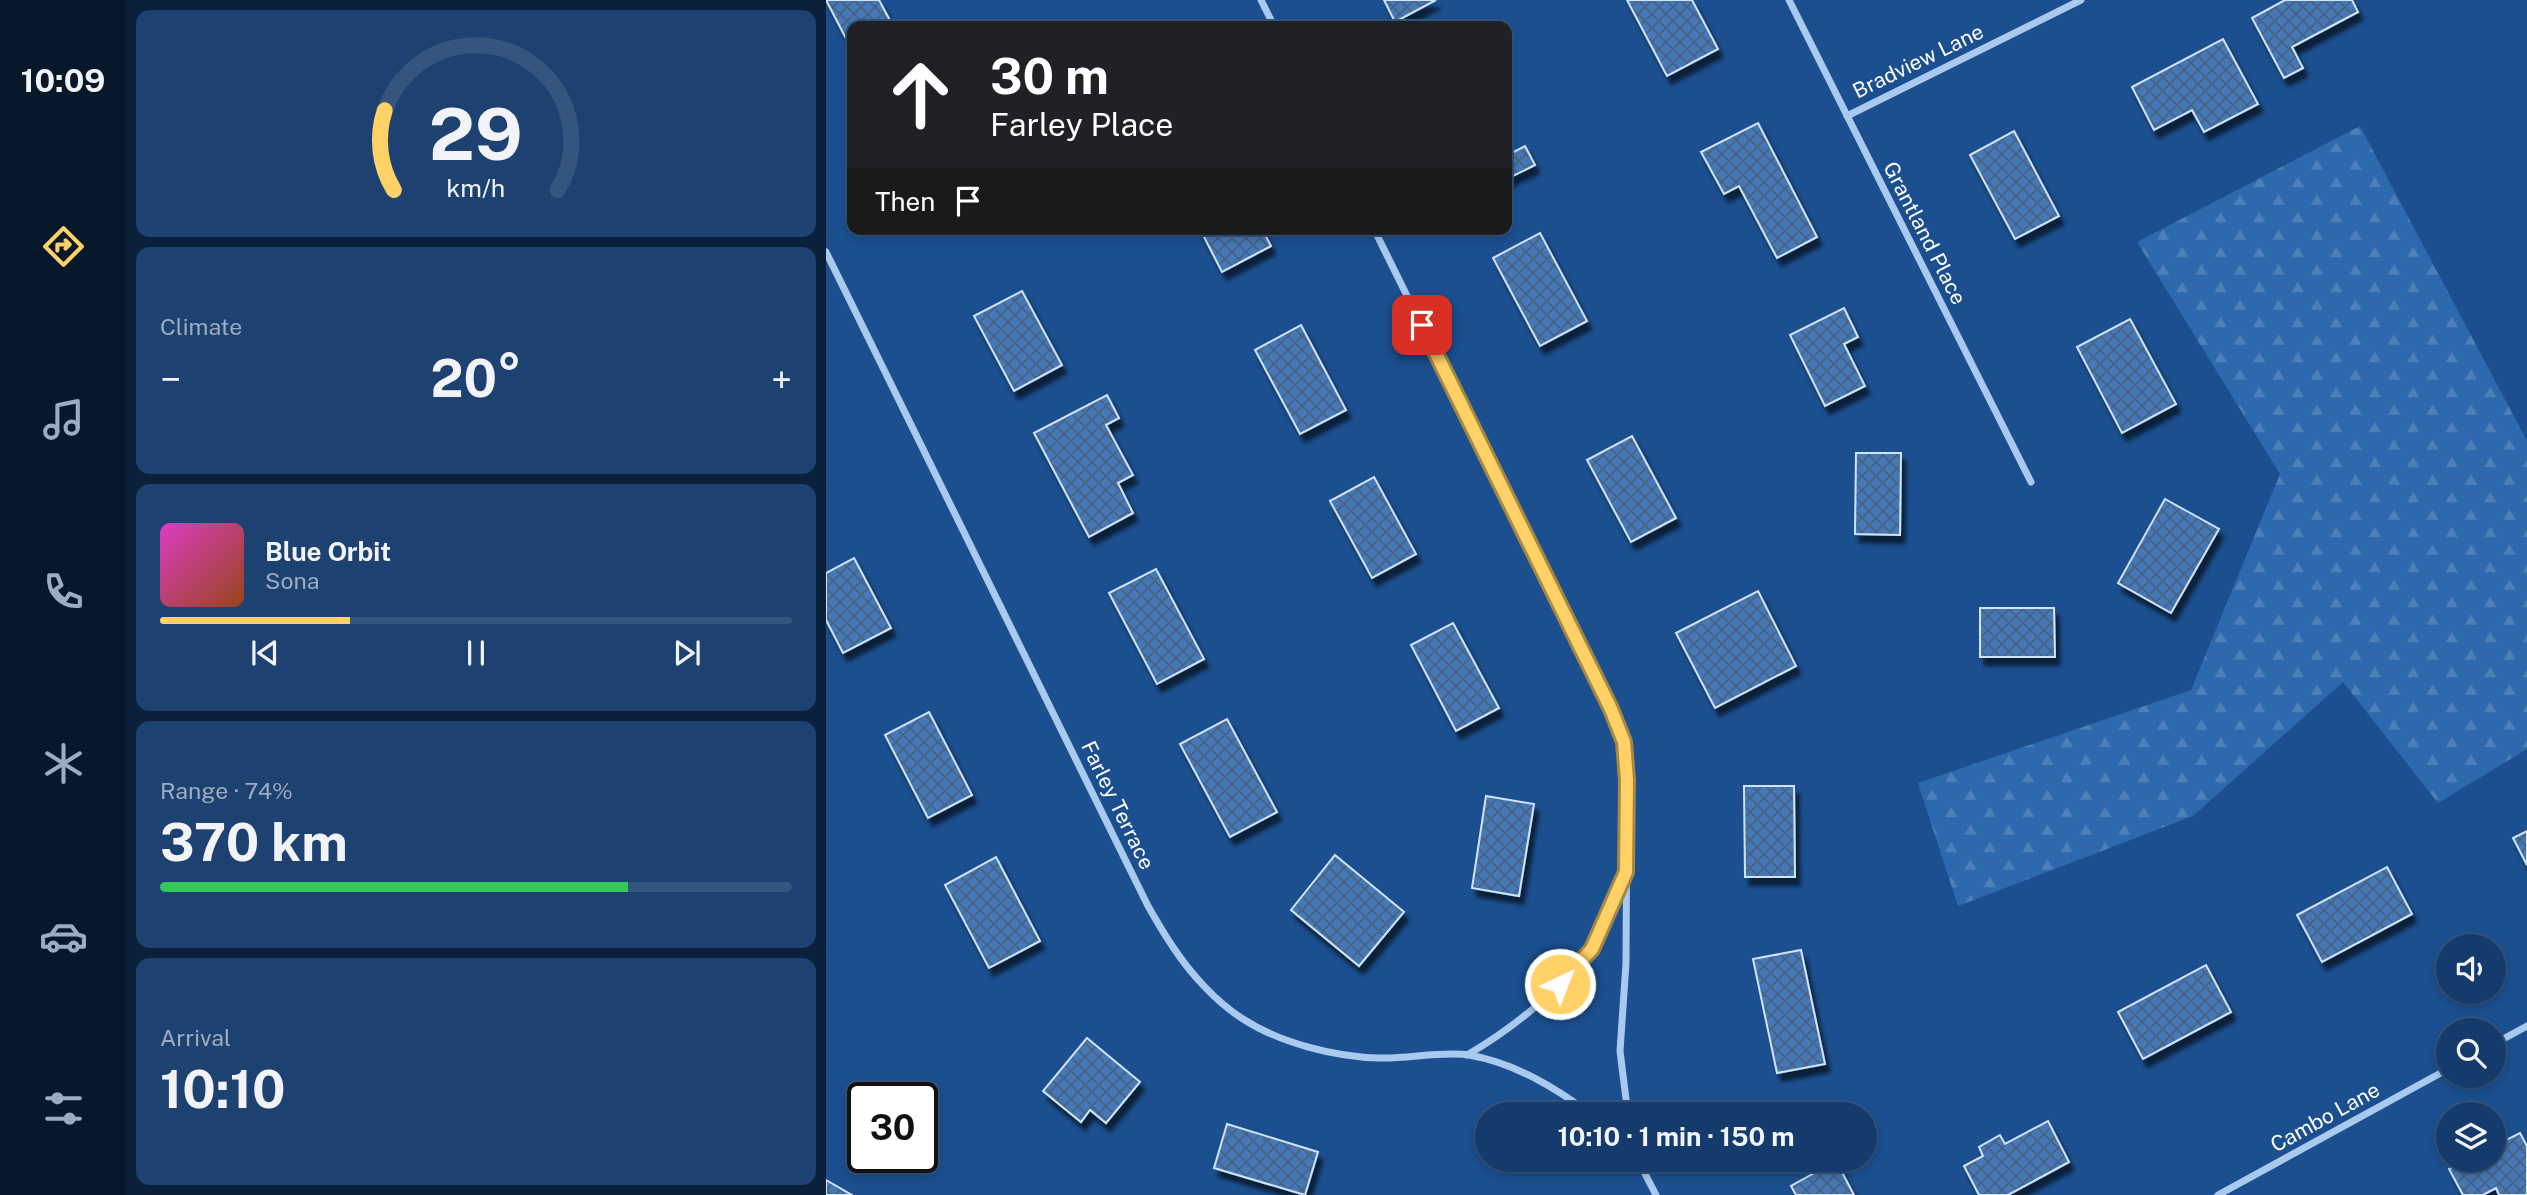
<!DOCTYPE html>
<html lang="en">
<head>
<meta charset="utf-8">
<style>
	body { margin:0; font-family:"Public Sans",sans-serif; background:#1d4271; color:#f1f3f6; height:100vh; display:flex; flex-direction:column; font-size:26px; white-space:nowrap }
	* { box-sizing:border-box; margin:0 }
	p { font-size:23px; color:#9dadc1 }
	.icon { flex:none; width:38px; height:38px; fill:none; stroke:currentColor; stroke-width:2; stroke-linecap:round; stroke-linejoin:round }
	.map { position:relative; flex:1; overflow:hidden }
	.side { display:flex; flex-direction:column; gap:10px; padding:10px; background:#0b203b; width:700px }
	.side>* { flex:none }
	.banner { position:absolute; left:21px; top:21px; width:665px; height:214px; border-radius:14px; box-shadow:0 4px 10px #0003,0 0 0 2px #33557e; background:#202124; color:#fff; overflow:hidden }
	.controls { position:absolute; left:1610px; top:934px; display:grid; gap:14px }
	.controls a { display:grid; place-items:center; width:70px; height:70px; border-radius:50%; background:#143b6b; box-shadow:0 4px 10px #0003,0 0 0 2px #33557e; font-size:35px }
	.speed { position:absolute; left:21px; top:1082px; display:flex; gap:14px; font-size:35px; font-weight:700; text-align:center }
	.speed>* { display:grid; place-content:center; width:91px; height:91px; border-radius:50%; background:#143b6b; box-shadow:0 4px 10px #0003,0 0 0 2px #33557e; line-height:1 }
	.speed .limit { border:4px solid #111; border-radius:10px; background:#fff; color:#111 }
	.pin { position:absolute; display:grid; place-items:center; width:60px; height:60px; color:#fff; margin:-30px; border-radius:14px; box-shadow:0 4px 10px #0006 }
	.me { position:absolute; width:77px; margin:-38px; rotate:43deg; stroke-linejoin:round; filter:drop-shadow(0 0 5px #0008) }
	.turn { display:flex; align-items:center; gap:24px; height:147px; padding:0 28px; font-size:32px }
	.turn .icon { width:91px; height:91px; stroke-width:2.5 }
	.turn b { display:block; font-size:49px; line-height:60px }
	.then { display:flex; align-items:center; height:66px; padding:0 28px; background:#0003; gap:14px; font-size:26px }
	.big { font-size:52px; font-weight:700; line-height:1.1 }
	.side .widget { flex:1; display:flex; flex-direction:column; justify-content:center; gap:10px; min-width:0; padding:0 24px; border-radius:14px; background:#1d4271 }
	.side .dial { align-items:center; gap:0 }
	.dial svg { height:182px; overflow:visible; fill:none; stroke:#33557e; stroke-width:7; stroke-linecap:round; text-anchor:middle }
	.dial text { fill:#f1f3f6; stroke:none }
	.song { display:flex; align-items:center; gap:21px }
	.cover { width:84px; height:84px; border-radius:10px; background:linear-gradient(135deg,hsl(310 70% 55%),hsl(20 70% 35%)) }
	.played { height:7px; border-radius:4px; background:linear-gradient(90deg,#ffd166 30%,#33557e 30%) }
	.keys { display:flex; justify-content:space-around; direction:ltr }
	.heat { display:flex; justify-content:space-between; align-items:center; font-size:38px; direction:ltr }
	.charge { height:10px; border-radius:5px; background:linear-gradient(90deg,#34c759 74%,#33557e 0) }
	.trip { position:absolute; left:649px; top:1102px; width:402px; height:70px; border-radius:35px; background:#143b6b; box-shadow:0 4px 10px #0003,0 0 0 2px #33557e; font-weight:700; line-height:70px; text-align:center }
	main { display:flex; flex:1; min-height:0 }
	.dock { display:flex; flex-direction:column; width:126px; justify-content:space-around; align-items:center; background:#08182b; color:#9dadc1 }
	.dock .icon { width:49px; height:49px }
	.dock .active { color:#ffd166 }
	.dock b { font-size:32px; color:#f1f3f6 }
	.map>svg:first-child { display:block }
	.forest { fill:url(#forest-firs) }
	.building { fill:url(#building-cross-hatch); stroke:#cfe3fa; stroke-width:2; filter:url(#shadow) }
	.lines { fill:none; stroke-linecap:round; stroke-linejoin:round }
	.minor { stroke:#a9c9ee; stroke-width:7 }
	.route-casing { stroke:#a68842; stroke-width:18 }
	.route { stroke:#ffd166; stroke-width:12 }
	.labels { text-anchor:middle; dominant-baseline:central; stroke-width:5; stroke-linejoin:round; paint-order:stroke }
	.street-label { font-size:21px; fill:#fff; stroke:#1b4f8f }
</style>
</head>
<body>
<main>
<nav class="dock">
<b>10:09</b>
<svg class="icon active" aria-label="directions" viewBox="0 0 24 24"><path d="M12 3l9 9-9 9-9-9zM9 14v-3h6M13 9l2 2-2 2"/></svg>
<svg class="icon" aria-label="music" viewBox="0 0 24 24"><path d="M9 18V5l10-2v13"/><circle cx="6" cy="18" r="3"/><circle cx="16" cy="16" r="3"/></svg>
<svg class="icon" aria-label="phone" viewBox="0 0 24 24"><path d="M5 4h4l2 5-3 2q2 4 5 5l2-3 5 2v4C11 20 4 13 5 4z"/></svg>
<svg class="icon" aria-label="climate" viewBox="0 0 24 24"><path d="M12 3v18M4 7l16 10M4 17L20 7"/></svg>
<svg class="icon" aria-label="car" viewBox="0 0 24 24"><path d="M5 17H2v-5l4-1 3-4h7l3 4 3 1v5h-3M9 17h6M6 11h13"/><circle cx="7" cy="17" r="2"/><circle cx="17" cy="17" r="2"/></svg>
<svg class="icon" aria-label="filters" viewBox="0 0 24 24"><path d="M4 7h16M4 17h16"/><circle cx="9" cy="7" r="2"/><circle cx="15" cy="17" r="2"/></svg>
</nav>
<section class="side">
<div class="widget dial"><svg viewBox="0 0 100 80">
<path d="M14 69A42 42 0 1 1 86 69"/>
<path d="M14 69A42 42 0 0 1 10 34" stroke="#ffd166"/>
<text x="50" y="56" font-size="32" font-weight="700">29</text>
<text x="50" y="72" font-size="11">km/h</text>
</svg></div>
<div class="widget"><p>Climate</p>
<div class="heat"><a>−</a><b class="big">20°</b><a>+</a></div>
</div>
<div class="widget">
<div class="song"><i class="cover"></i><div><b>Blue Orbit</b><p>Sona</p></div></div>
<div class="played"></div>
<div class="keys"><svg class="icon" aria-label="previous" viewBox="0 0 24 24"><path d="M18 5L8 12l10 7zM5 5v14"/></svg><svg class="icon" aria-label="pause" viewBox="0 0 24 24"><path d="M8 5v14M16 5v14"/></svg><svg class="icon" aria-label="next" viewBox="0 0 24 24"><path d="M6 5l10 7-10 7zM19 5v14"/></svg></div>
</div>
<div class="widget"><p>Range · 74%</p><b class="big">370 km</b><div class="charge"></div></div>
<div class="widget"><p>Arrival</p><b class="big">10:10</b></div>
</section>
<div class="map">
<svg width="1701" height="1195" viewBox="0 0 1701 1195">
	<defs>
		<pattern id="forest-firs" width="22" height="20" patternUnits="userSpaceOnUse" patternTransform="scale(1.75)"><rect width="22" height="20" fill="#2e69ad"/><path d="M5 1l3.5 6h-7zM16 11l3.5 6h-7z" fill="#4d80b9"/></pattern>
		<pattern id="building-cross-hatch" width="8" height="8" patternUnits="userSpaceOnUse" patternTransform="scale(1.75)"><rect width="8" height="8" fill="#4478b7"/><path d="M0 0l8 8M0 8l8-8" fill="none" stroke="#486282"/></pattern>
		<filter id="shadow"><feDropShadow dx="4.5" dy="8" stdDeviation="2" flood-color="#0009"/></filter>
	</defs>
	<rect width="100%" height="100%" fill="#1b4f8f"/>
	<polygon class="forest" points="1534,126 1701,441 1701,749 1612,803 1517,682 1367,816 1132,906 1092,783 1365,690 1454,474 1311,242"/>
	<g class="building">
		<polygon points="0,0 53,0 67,26 26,26 26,50"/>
		<polygon points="558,0 610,0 569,22"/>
		<polygon points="801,0 866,0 892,49 841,76"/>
		<polygon points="1459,0 1526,0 1532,12 1466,47 1477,68 1458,78 1426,18"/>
		<polygon points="1397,39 1432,104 1378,132 1366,110 1328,130 1306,87"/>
		<polygon points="932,123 991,237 951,258 913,186 898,194 875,152"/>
		<polygon points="1188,131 1233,216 1189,239 1144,155"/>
		<polygon points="699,146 709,165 681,179 681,152 682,155"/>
		<polygon points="374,229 436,229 445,246 396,272"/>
		<polygon points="714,233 761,321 714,346 667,258"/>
		<polygon points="196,291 236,365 188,391 148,316"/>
		<polygon points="1018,308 1032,337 1018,344 1039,386 999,406 964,335"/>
		<polygon points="1304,319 1350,404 1296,433 1251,347"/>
		<polygon points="475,325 520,410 474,434 429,350"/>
		<polygon points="281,395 293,418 280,425 307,475 292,483 307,513 263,537 208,433"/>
		<polygon points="806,436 850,518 805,542 761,460"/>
		<polygon points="1030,453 1075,453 1074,535 1029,534"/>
		<polygon points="548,477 590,554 546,578 504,501"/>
		<polygon points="1339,499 1393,529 1345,613 1292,583"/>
		<polygon points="28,558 65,628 17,653 0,620 0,573"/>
		<polygon points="330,569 378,659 331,684 283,593"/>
		<polygon points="932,591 970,666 889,708 850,633"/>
		<polygon points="1154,608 1228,608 1229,657 1154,657"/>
		<polygon points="627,623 673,708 630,731 585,645"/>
		<polygon points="103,712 146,795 102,818 59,735"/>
		<polygon points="401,719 451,812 404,837 354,744"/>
		<polygon points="918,786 968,786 969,877 919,877"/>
		<polygon points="660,796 708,804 693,896 646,888"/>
		<polygon points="1701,831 1701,865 1687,838"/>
		<polygon points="509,855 578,912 533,966 465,910"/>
		<polygon points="170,857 214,941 163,968 119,885"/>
		<polygon points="1561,867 1586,914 1496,962 1471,915"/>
		<polygon points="975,950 999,1064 951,1073 927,959"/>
		<polygon points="1380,965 1405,1012 1317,1059 1292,1012"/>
		<polygon points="261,1038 314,1082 280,1123 264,1110 255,1122 217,1091"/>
		<polygon points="1222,1121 1243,1162 1182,1195 1153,1195 1138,1166 1157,1156 1153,1147 1174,1135 1179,1144"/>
		<polygon points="401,1124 492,1152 479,1195 388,1168"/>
		<polygon points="1694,1133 1701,1146 1701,1195 1673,1195 1670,1188 1657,1195 1637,1195 1623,1169 1640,1160 1668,1160 1668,1146"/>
		<polygon points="1010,1161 1028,1195 970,1195 965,1186"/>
		<polygon points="0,1180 26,1195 0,1195"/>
	</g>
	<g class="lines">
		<g class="minor">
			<polyline points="435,0 448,26"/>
			<polyline points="963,0 1205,482"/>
			<polyline points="1021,116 1255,0"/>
			<polyline points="548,229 785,709 798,742 801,780 800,963 794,1051 802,1115"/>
			<path d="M0,252L322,906C330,920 338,934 347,947C364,973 390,1002 417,1019C454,1043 509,1057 553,1058C581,1059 616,1051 643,1055C689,1063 730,1088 766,1115"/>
			<polyline points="1668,1044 1701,1026"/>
			<path d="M641,1055C683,1031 736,989 765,950C778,932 789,897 798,876"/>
			<polyline points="812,1160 830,1195"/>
			<polyline points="1392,1195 1622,1069"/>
		</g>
	</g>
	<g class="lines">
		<g class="route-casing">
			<polyline id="route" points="596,325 785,709 798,742 801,780 800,872 766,949 734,984"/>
		</g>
		<use href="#route" class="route"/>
	</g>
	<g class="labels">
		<g class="street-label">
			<text transform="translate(1092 61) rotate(-26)">Bradview Lane</text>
			<text transform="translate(1099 233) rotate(63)">Grantland Place</text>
			<text transform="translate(292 805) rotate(64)">Farley Terrace</text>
			<text transform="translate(1499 1117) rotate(-29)">Cambo Lane</text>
		</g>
	</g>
</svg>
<div class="controls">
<a><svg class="icon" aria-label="sound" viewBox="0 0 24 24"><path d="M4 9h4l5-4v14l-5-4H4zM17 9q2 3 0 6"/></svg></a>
<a><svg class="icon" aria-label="search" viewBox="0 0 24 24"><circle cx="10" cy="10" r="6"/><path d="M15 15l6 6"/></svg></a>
<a><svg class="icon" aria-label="layers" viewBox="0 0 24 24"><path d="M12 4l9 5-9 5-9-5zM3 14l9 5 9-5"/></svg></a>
</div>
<div class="speed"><div class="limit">30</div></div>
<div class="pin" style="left:596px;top:325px;background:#d93025"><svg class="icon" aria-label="arrive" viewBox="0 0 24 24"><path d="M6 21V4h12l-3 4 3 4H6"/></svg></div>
<svg class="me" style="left:734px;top:984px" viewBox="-20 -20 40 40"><circle r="17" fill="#ffd166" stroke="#fff" stroke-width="3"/><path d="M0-11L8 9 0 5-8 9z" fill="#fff"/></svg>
<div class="trip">10:10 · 1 min · 150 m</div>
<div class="banner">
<div class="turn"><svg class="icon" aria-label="ahead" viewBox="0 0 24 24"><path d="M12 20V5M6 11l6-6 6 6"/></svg><div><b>30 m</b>Farley Place</div></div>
<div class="then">Then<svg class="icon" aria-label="arrive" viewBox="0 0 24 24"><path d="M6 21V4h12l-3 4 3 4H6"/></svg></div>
</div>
</div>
</main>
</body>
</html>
